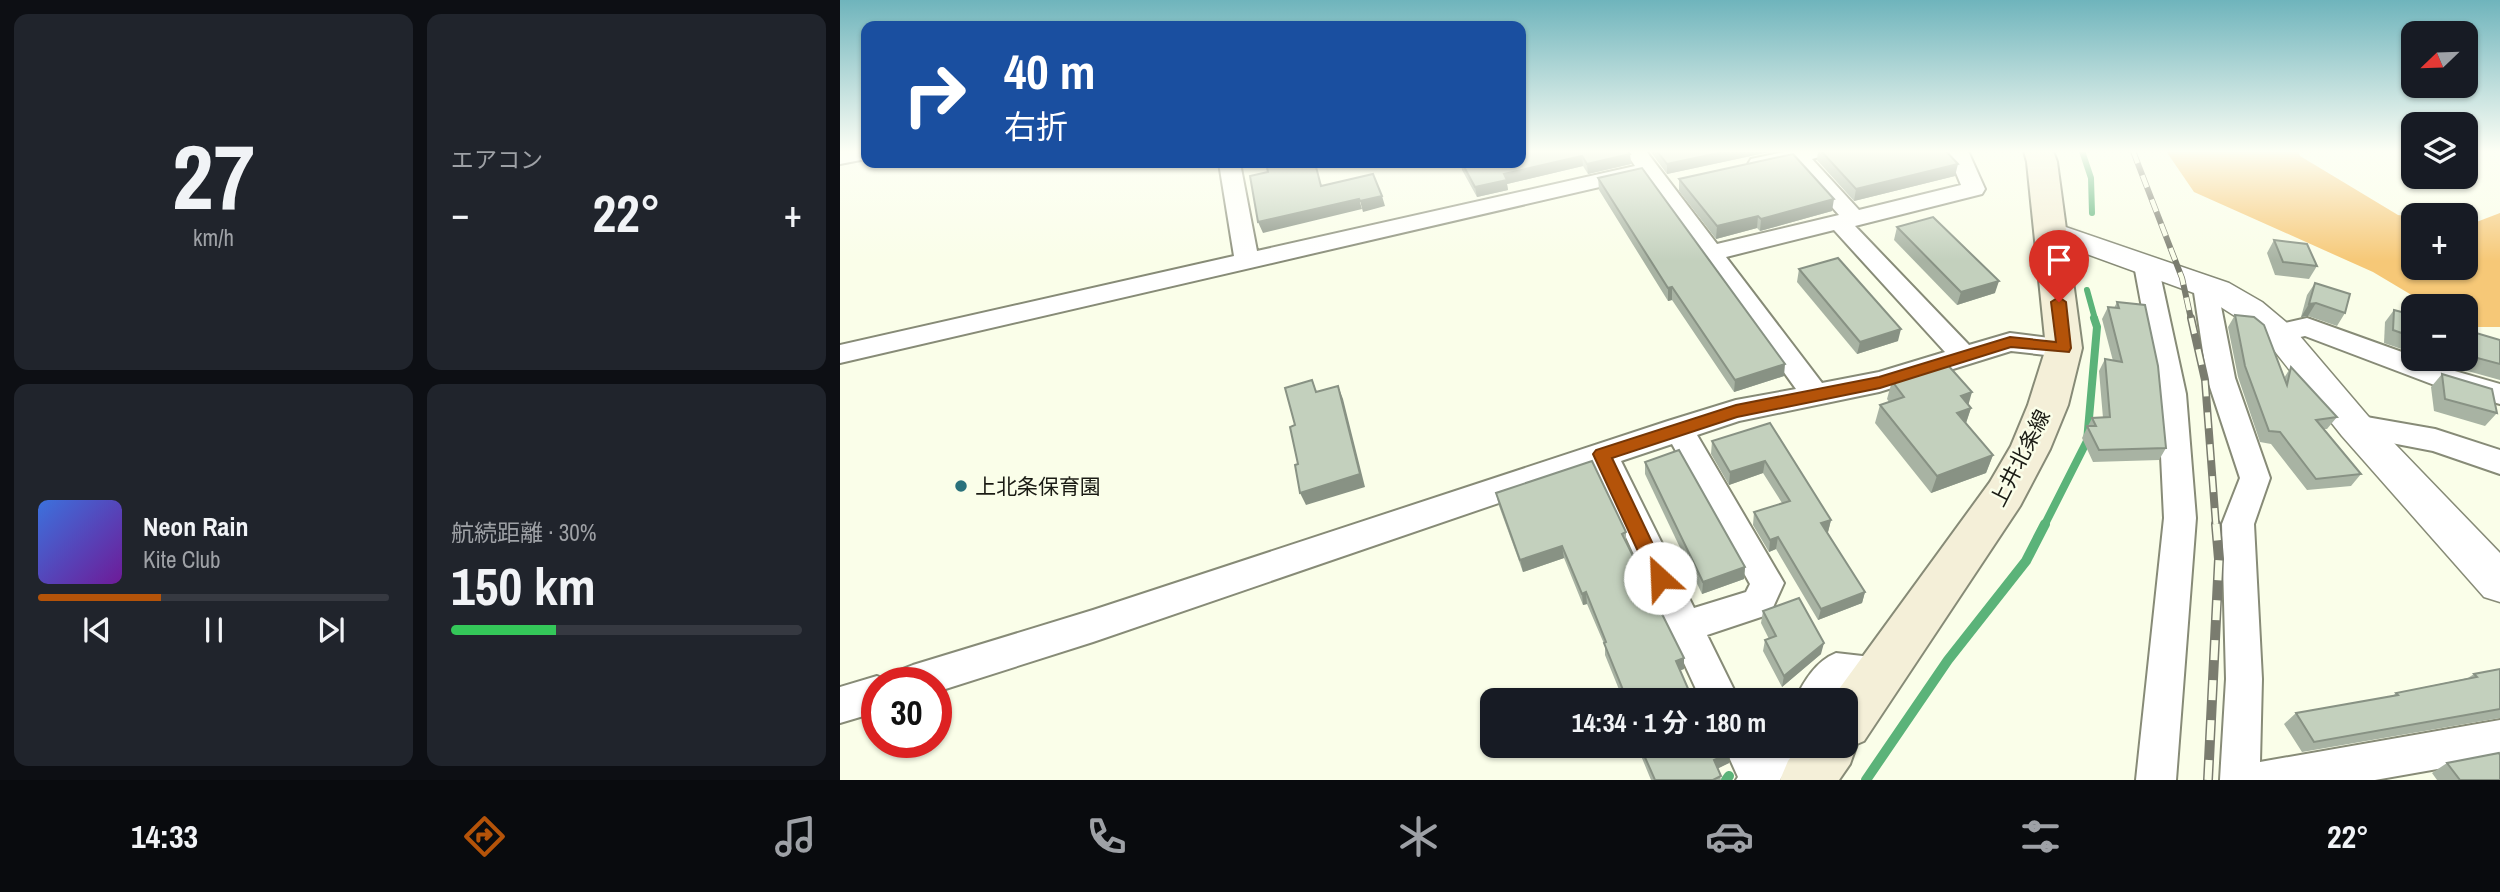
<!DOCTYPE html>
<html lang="ja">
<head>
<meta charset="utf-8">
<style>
	body { margin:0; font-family:"Archivo Narrow","Noto Sans JP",sans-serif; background:#20242c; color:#f1f3f6; height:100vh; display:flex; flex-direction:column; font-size:26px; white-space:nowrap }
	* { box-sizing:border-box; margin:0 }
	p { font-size:23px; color:#9ea1a6 }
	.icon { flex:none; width:38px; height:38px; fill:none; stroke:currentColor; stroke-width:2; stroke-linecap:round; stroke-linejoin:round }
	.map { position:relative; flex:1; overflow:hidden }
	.details { display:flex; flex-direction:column; gap:14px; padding:14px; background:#0d0f14; width:840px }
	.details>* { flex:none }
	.hud { position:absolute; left:21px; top:21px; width:665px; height:147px; border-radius:14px; box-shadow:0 2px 5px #0004; background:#1a4fa0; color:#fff; overflow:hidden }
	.needle { width:46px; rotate:247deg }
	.controls { position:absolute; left:1561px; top:21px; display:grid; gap:14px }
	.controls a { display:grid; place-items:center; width:77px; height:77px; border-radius:14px; background:#171b24; box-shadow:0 2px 5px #0004; font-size:35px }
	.speed { position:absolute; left:21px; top:667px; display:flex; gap:14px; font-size:35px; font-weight:700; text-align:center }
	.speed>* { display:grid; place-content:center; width:91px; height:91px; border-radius:50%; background:#171b24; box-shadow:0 2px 5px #0004; line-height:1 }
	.speed .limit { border:10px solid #d22; background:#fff; color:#111 }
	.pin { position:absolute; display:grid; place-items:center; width:60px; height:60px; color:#fff; margin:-72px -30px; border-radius:50% 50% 50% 0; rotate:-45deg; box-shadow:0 0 7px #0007 }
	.pin .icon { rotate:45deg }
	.me { position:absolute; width:77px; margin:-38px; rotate:335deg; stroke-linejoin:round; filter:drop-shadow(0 0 5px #0008) }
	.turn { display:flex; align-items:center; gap:24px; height:147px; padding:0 28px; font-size:32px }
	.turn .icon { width:91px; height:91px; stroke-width:2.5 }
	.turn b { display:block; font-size:49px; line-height:60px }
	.big { font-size:52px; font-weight:700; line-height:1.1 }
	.details .widget { flex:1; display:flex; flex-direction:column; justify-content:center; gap:10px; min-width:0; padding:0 24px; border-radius:14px; background:#20242c }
	.details .dial { align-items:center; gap:0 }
	.dial b { font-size:91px; line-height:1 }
	.song { display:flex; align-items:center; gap:21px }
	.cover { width:84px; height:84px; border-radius:10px; background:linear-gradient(135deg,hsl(220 70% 55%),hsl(280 70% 35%)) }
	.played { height:7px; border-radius:4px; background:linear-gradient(90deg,#b45309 35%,#363941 35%) }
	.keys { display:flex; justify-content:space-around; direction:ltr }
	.heat { display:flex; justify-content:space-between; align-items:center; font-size:38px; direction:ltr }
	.charge { height:10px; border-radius:5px; background:linear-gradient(90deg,#34c759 30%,#363941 0) }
	.details .tiles { flex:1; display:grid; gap:14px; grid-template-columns:repeat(2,1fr) }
	.trip { position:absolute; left:640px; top:688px; width:378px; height:70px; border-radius:14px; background:#171b24; box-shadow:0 2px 5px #0004; font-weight:700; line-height:70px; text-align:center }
	.tab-bar { display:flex; height:112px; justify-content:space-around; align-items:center; background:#090b0e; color:#9ea1a6 }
	.tab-bar .icon { width:49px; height:49px }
	.tab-bar .current { color:#b45309 }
	.tab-bar b { font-size:32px; color:#f1f3f6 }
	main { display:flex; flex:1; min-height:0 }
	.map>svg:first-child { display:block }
	.green { fill:#f6c877 }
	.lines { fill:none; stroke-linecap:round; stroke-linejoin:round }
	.stream-far2 { stroke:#5bb379; stroke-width:6 }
	.stream-far1 { stroke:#5bb379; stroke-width:8 }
	.stream { stroke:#5bb379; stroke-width:10 }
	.minor-casing { stroke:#878b77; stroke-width:4 }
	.tertiary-casing { stroke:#878b77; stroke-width:3 }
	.secondary-casing { stroke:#878b77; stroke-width:4 }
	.minor { fill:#fff; fill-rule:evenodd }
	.tertiary { fill:#fff; fill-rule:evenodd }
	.secondary { fill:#f4efd8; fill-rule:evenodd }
	.rail-far2-casing { stroke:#7a7c6f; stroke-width:6 }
	.rail-far1-casing { stroke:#7a7c6f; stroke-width:8 }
	.rail-casing { stroke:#7a7c6f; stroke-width:10 }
	.rail-far2 { stroke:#fafee9; stroke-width:4.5; stroke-dasharray:13; stroke-linecap:butt }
	.rail-far1 { stroke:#fafee9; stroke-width:5; stroke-dasharray:16; stroke-linecap:butt }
	.rail { stroke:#fafee9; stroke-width:7; stroke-dasharray:20; stroke-linecap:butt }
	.wall { fill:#a8b3a3 }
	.shaded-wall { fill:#889284 }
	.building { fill:#c3d0bd; stroke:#889284; stroke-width:2 }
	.route { fill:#b45309; stroke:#753606; stroke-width:2 }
	.poi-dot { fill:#29717b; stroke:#fafee9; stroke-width:2.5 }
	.labels { text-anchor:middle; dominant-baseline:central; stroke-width:5; stroke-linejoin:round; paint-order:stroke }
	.street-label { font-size:21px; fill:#1a1b14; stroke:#fafee9 }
	.poi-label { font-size:21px; fill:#1a1b14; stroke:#fafee9; text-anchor:start }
</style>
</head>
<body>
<main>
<section class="details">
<div class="tiles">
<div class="widget dial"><b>27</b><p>km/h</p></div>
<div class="widget"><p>エアコン</p>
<div class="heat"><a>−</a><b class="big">22°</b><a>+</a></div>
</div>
<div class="widget">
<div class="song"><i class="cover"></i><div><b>Neon Rain</b><p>Kite Club</p></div></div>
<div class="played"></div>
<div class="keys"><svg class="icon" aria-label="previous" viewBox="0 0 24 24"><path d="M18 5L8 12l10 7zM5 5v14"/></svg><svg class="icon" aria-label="pause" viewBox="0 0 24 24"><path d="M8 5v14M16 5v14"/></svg><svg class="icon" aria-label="next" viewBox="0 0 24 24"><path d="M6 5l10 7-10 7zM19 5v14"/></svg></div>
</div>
<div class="widget"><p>航続距離 · 30%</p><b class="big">150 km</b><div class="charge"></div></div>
</div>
</section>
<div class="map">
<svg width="1660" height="780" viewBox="0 0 1660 780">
	<rect width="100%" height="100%" fill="#fafee9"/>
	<polygon class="green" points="1326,151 1458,151 1460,156 1558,215 1573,217 1573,268 1626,268 1626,226 1660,213 1660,327 1626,327 1626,306 1590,306 1533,272 1354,192"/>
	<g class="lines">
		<g class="stream-far2">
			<polyline points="1242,151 1251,178 1252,213"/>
			<polyline points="1247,290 1255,319"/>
		</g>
		<polyline class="stream-far1" points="1204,526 1247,441 1257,327 1254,318"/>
		<g class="stream">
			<polyline points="886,780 889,776"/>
			<polyline points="1026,780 1108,660 1186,561 1205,524"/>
		</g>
		<g class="minor-casing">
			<g id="minor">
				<polygon points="26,151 26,159 0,164 0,152"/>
				<path d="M785,151H806L877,244L999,215L953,163L919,170L911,169L908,164L911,159L948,151H989L986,155L972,159L1019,210L1121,185L1107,151H1128L1145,189L1142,194L1015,226L1129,345L1170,333L1233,341L1237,348L1233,355L1224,357L1171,351L1039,392L899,421L857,435L944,583L930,614L867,635L899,700H861L755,470L253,642L96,692V682H55L60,670L73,665L253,610L828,421L896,400L956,389L803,177L0,363V345L394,256L379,163H400L417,251L795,166ZM994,230L1105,352L1039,372L982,383L886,257ZM832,444L910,584L906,592L854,608L781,461Z"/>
				<polygon points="1306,257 1315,260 1318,265 1346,394 1356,518 1336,780 1296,780 1324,518 1318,394 1294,265 1297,260"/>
				<polygon points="1365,278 1374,280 1377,286 1395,378 1430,478 1414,524 1422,679 1420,762 1660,720 1660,758 1535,780 1380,780 1386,679 1382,524 1400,478 1367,378 1353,286 1356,280"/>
				<polygon points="1467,318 1573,356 1573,359 1660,384 1660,404 1597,386 1465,336 1437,342 1428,339 1424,333 1428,327"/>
				<polygon points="1515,415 1595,429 1660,450 1660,474 1593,451 1505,434 1500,426 1505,418"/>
				<path d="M996,653L1040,658L1053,663L1058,675L1053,687L1040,692L1005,688L996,700H955C964,681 976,661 996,653Z"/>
				<polygon points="37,676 50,682 37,682 37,712 0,723 0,687"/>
				<polygon points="884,746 960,746 940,780 896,780 898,777"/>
			</g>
		</g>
		<g class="tertiary-casing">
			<polygon id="tertiary" points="1211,222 1389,283 1422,302 1453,328 1528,416 1660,553 1660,602 1644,597 1502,436 1429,344 1398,318 1365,297 1200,237 1196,231 1200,225"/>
		</g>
		<g class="secondary-casing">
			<polygon id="secondary" points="1184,151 1213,151 1217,162 1242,348 1228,405 1210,449 1180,506 1024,741 1017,744 1010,764 999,780 940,780 948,761 959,746 1006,746 1006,700 991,700 1150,482 1171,446 1188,405 1206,348 1187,162"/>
		</g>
		<use href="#minor" class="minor"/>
		<use href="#tertiary" class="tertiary"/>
		<use href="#secondary" class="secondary"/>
		<g class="rail-far2-casing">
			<polyline id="rail-far2" points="1293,151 1342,278 1351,319"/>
		</g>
		<g class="rail-far1-casing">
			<polyline id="rail-far1" points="1351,318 1365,380 1376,526"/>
		</g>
		<g class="rail-casing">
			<polyline id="rail" points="1368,780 1379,559 1376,524"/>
		</g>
		<use href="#rail-far2" class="rail-far2"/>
		<use href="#rail-far1" class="rail-far1"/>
		<use href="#rail" class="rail"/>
	</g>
	<g class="wall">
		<polygon points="681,151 790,154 791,164 748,174 743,166 667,184 668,190 637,197 622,170 621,163 681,163"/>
		<polygon points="810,151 934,151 827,174"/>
		<polygon points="978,151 1110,151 1109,155 1115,176 1014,201 977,160"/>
		<polygon points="758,178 944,376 894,392 832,300 828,301 759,190"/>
		<polygon points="839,179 992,211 920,231 917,228 876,239 839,191"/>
		<polygon points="1057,227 1155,293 1117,305 1054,240"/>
		<polygon points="1434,240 1477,266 1469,279 1435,275 1427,253"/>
		<polygon points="959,269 1058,341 1017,354 957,282"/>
		<polygon points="1475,283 1505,313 1497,326 1468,316 1461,317 1467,295"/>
		<polygon points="1277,302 1326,448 1319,460 1253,462 1242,438 1252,418 1263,418 1259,371 1265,359 1273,361 1262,319 1268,307 1274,308"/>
		<polygon points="1554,310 1573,315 1573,353 1544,343 1545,322"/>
		<polygon points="1395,315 1444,378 1451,367 1497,417 1487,429 1484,429 1521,474 1511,486 1467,490 1431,444 1420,442 1398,377 1388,327"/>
		<polygon points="1626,330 1660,340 1660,380 1588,360 1587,359 1626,359"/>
		<polygon points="1602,374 1657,413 1645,426 1594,411 1591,387"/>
		<polygon points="1052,381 1128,405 1131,408 1126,423 1153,455 1146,473 1091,493 1035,423 1040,405 1049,402 1047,399"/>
		<polygon points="930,423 991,520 988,532 987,532 1025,592 1022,603 978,620 936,549 929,552 913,525 914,512 942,503 923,473 889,485 871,454 872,441"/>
		<polygon points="805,462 905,567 904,579 862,594 805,474"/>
		<polygon points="656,493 786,532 786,543 844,669 840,670 853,700 781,700 780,692 765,655 765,646 747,604 743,605 724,558 683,572 659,506"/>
		<polygon points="923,611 981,654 942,687 923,651 925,640 929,639 921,623"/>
		<polygon points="1660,669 1660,718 1462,752 1444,724 1456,713 1553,696 1556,693 1628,678 1634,674"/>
		<polygon points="797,746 887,746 890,753 889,763 878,768 881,780 811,780"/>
		<polygon points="1607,763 1660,780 1597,780 1592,773"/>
	</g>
	<g class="shaded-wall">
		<polygon points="888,151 934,151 827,174 827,164"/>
		<polygon points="790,154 791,164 748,174 747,164"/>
		<polygon points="742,156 743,166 667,184 668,190 637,197 635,187 664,174"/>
		<polygon points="1118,164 1115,176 1014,201 1016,189"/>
		<polygon points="542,196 545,206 523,212 520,201"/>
		<polygon points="519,199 522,209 423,233 418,222"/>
		<polygon points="994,199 992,211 920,231 921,219"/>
		<polygon points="918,216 917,228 876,239 877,226"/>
		<polygon points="1159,281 1155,293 1117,305 1121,292"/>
		<polygon points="832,287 832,300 828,301 828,288"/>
		<polygon points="1476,303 1468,316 1461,317 1469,304"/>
		<polygon points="1061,329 1058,341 1017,354 1020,342"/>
		<polygon points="945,364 944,376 894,392 895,380"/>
		<polygon points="498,386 503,399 525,487 466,505 460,493"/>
		<polygon points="1132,392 1127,410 1131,408 1125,426 1111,431 1121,396"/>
		<polygon points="1153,455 1146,473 1091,493 1097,476"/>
		<polygon points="925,461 923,473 889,485 890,472"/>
		<polygon points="991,520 988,532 978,535 981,523"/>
		<polygon points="938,537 936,549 929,552 930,540"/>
		<polygon points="722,546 724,558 683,572 680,560"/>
		<polygon points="905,567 904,579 862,594 863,582"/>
		<polygon points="746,592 747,604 743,605 742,594"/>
		<polygon points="1025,592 1022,603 978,620 981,609"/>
		<polygon points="984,643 981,654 942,687 944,676"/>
		<polygon points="844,658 844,669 836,672 836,661"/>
		<polygon points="890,753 889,763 873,771 874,760"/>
	</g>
	<g class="building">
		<polygon points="681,151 788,151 790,154 747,164 742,156 664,174 667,180 635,187 622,163 681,163"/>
		<polygon points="817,151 888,151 827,164"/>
		<polygon points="981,151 1106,151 1118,164 1016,189"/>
		<polygon points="953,154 994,199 921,219 918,216 877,226 839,179"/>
		<polygon points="426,163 475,163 481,186 533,174 542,196 520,201 519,199 418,222 410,176 428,172"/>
		<polygon points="802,168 945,364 895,380 832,287 828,288 758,178"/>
		<polygon points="1093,217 1159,281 1121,292 1057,227"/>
		<polygon points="1434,240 1467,244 1477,266 1443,262"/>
		<polygon points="998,258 1061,329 1020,342 959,269"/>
		<polygon points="1475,283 1510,294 1505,313 1476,303 1469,304"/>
		<polygon points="1277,302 1305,305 1318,366 1326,448 1259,450 1247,426 1256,426 1252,418 1270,417 1265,359 1282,362 1268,307 1279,308"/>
		<polygon points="1554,310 1573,315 1573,337 1553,330"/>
		<polygon points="1395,315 1414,317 1424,325 1447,385 1451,367 1497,417 1476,420 1521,474 1476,479 1440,432 1429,431 1405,366"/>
		<polygon points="1626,330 1660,340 1660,364 1626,355"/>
		<polygon points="1106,363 1132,392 1121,396 1131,408 1117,413 1153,455 1097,476 1040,405 1064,397 1052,381"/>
		<polygon points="1602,374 1652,389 1657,413 1605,399"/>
		<polygon points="472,380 476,392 498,386 520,474 460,493 455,465 458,464 450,427 455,425 445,388"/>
		<polygon points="930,423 991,520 981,523 1025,592 981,609 938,537 930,540 914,512 950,501 925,461 890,472 872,441"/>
		<polygon points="839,450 905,567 863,582 805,462"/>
		<polygon points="752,461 786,532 782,534 844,658 836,661 853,700 783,700 780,691 783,690 764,643 766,642 746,592 742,594 722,546 680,560 656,493"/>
		<polygon points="959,598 984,643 944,676 925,640 936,636 923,611"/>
		<polygon points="1660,669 1660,709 1474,742 1456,713 1558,695 1556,693 1637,677 1634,674"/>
		<polygon points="800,746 887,746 890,753 874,760 881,776 873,780 815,780"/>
		<polygon points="1659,753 1660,755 1660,780 1620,780 1607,763"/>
	</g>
	<linearGradient id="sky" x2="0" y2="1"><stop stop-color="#6fb4bc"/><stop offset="0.58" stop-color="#fdfff5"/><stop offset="1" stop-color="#fdfff5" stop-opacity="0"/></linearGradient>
	<rect width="1660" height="261" fill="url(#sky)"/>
	<polygon class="route" points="1219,297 1226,302 1231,348 1229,352 1171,347 1040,388 897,417 772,458 829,578 827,584 820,586 813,584 753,454 756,450 896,405 1039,377 1170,337 1216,342 1211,302"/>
	<circle class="poi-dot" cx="121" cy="486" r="7"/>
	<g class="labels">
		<g class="street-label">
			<text transform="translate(1180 458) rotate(-63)">上井北条線</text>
		</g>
		<g class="poi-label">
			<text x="135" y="486">上北条保育園</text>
		</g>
	</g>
</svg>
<div class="controls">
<a><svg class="needle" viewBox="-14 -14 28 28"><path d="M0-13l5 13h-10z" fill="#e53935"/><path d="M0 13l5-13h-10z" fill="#9ea1a6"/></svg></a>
<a><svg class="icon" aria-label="layers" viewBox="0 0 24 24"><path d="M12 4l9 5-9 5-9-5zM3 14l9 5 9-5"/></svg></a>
<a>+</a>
<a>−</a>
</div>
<div class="speed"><div class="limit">30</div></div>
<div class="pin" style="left:1219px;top:302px;background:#d93025"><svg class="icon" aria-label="arrive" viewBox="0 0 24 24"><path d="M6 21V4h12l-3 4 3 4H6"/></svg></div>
<svg class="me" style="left:820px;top:578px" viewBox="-20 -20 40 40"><circle r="19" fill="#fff"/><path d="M0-13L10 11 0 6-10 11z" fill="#b45309"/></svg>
<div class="trip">14:34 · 1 分 · 180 m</div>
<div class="hud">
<div class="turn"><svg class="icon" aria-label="right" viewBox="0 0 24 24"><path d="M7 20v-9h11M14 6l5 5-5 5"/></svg><div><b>40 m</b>右折</div></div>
</div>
</div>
</main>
<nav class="tab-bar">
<b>14:33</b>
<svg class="icon current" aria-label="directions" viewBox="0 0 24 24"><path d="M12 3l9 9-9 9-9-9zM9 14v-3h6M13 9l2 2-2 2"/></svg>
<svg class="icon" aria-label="music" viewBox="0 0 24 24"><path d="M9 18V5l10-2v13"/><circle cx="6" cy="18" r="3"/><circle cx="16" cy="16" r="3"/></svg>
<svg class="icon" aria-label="phone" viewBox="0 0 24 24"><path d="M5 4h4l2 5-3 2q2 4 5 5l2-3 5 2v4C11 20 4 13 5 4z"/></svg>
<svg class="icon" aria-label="climate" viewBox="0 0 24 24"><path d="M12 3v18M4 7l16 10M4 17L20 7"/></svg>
<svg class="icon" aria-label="car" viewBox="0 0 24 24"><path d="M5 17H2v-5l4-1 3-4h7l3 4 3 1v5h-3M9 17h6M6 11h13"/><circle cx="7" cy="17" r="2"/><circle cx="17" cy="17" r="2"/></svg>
<svg class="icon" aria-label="filters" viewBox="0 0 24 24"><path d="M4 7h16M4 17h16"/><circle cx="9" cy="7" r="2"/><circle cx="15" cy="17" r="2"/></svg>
<b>22°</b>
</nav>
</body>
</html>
